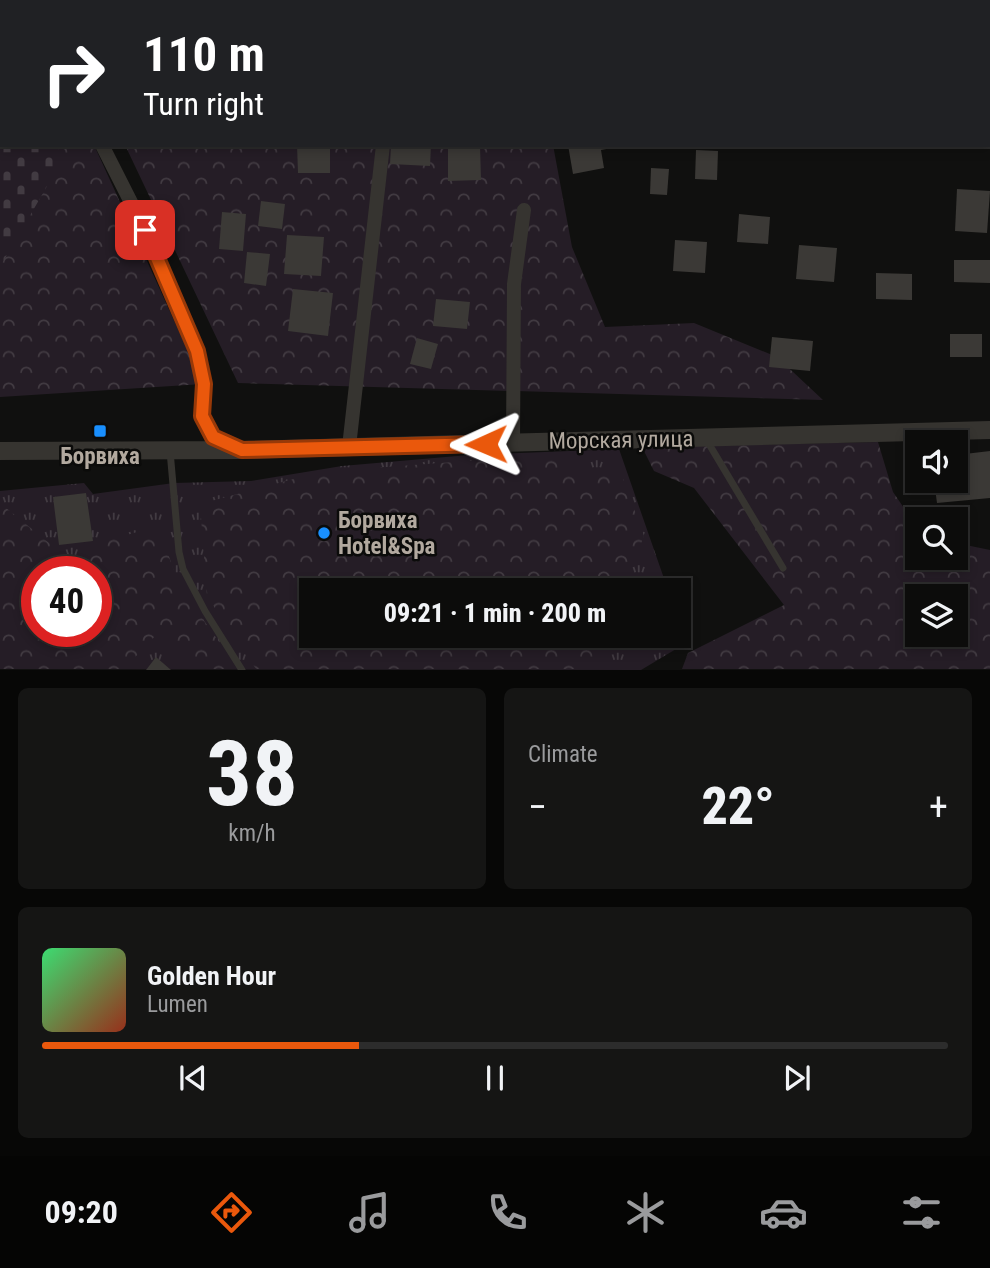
<!DOCTYPE html>
<html lang="en">
<head>
<meta charset="utf-8">
<style>
	body { margin:0; font-family:"Roboto Condensed",sans-serif; background:#151514; color:#f1f3f6; height:100vh; display:flex; flex-direction:column; font-size:26px; white-space:nowrap }
	* { box-sizing:border-box; margin:0 }
	p { font-size:23px; color:#9a9b9d }
	.icon { flex:none; width:38px; height:38px; fill:none; stroke:currentColor; stroke-width:2; stroke-linecap:round; stroke-linejoin:round }
	.map { position:relative; height:670px; overflow:hidden }
	.drawer { display:flex; flex-direction:column; gap:18px; padding:18px; background:#070706; flex:1 }
	.drawer>* { flex:none }
	.hud { position:absolute; left:0px; top:0px; width:990px; height:147px; box-shadow:0 4px 10px #0003,0 0 0 2px #2c2c2c; background:#202124; color:#fff; overflow:hidden }
	.tools { position:absolute; left:905px; top:430px; display:grid; gap:14px }
	.tools a { display:grid; place-items:center; width:63px; height:63px; border-radius:0px; background:#0c0c0b; box-shadow:0 4px 10px #0003,0 0 0 2px #2c2c2c; font-size:35px }
	.speed { position:absolute; left:21px; top:556px; display:flex; gap:14px; font-size:35px; font-weight:700; text-align:center }
	.speed>* { display:grid; place-content:center; width:91px; height:91px; border-radius:50%; background:#0c0c0b; box-shadow:0 4px 10px #0003,0 0 0 2px #2c2c2c; line-height:1 }
	.speed .limit { border:10px solid #d22; background:#fff; color:#111 }
	.pin { position:absolute; display:grid; place-items:center; width:60px; height:60px; color:#fff; margin:-30px; border-radius:14px; box-shadow:0 4px 10px #0006 }
	.me { position:absolute; width:77px; margin:-38px; rotate:269deg; stroke-linejoin:round; filter:drop-shadow(0 0 5px #0008) }
	.turn { display:flex; align-items:center; gap:24px; height:147px; padding:0 28px; font-size:32px }
	.turn .icon { width:91px; height:91px; stroke-width:2.5 }
	.turn b { display:block; font-size:49px; line-height:60px }
	.big { font-size:52px; font-weight:800; line-height:1.1 }
	.drawer .tile { flex:1; display:flex; flex-direction:column; justify-content:center; gap:10px; min-width:0; padding:0 24px; border-radius:10px; background:#151514 }
	.drawer .dial { align-items:center; gap:0 }
	.dial b { font-size:91px; line-height:1 }
	.song { display:flex; align-items:center; gap:21px }
	.cover { width:84px; height:84px; border-radius:10px; background:linear-gradient(135deg,hsl(140 70% 55%),hsl(10 70% 35%)) }
	.played { height:7px; border-radius:4px; background:linear-gradient(90deg,#ea580c 35%,#2c2c2c 35%) }
	.keys { display:flex; justify-content:space-around; direction:ltr }
	.heat { display:flex; justify-content:space-between; align-items:center; font-size:38px; direction:ltr }
	.drawer .tiles { flex:1; display:grid; gap:18px; grid-template-columns:1fr 1fr }
	.tile:last-child { grid-column:span 2 }
	.trip { position:absolute; left:299px; top:578px; width:392px; height:70px; border-radius:0px; background:#0c0c0b; box-shadow:0 4px 10px #0003,0 0 0 2px #2c2c2c; font-weight:800; line-height:70px; text-align:center }
	.dock { display:flex; height:112px; justify-content:space-around; align-items:center; background:#050504; color:#9a9b9d }
	.dock .icon { width:49px; height:49px }
	.dock .active { color:#ea580c }
	.dock b { font-size:32px; color:#f1f3f6 }
	.map>svg:first-child { display:block }
	.grass { fill:url(#grass-tufts); fill-rule:evenodd }
	.forest { fill:url(#forest-crowns); fill-rule:evenodd }
	.cemetery { fill:url(#cemetery-stones) }
	.building { fill:#3b3936 }
	.lines { fill:none; stroke-linecap:round; stroke-linejoin:round }
	.service { stroke:#363430; stroke-width:7 }
	.minor { stroke:#363430; stroke-width:14 }
	.tertiary { stroke:#363430; stroke-width:18 }
	.route-casing { stroke:#983908; stroke-width:18 }
	.route { stroke:#ea580c; stroke-width:12 }
	.poi-dot { fill:#198ffe; stroke:#0b0b0a; stroke-width:2.5 }
	.labels { text-anchor:middle; dominant-baseline:central; stroke-width:5; stroke-linejoin:round; paint-order:stroke }
	.street-label { font-size:23px; fill:#b2a99f; stroke:#0b0b0a }
	.poi-label { font-size:23px; font-weight:bold; fill:#b2a99f; stroke:#0b0b0a }
</style>
</head>
<body>
<div class="map">
<svg width="990" height="670" viewBox="0 0 990 670">
	<defs>
		<pattern id="grass-tufts" width="24" height="20" patternUnits="userSpaceOnUse" patternTransform="scale(1.75)"><rect width="24" height="20" fill="#251d26"/><path d="M3 7l-1-3M5 7V3M7 7l1-3M15 17l-1-3M17 17v-4M19 17l1-3" fill="none" stroke="#423b42"/></pattern>
		<pattern id="forest-crowns" width="20" height="18" patternUnits="userSpaceOnUse" patternTransform="scale(1.75)"><rect width="20" height="18" fill="#251d26"/><path d="M2 6a3 3 0 1 1 6 0M12 15a3 3 0 1 1 6 0" fill="none" stroke="#423b42"/></pattern>
		<pattern id="cemetery-stones" width="16" height="16" patternUnits="userSpaceOnUse" patternTransform="scale(1.75)"><rect width="16" height="16" fill="#251d26"/><path d="M2 7V4a2 2 0 0 1 4 0v3zM10 15v-3a2 2 0 0 1 4 0v3z" fill="#423b42"/></pattern>
	</defs>
	<rect width="100%" height="100%" fill="#10100f"/>
	<path class="grass" d="M619,449L668,590H312V635H679V621L686,643L641,670L0,669V491L84,483L93,494L174,483L251,481L342,466L469,455ZM37,572H96V632H37Z"/>
	<g class="forest">
		<polygon points="0,0 27,0 28,2 2,2 2,145 94,145 203,384 0,397"/>
		<polygon points="55,0 527,0 527,2 56,2"/>
		<polygon points="125,145 553,145 572,247 605,327 694,323 777,357 823,400 238,383"/>
		<path d="M878,442L893,492L917,527V558H956V543L990,550V669H682L688,653L784,605L694,488L654,471L642,447ZM917,597H956V635H917Z"/>
		<polygon points="573,453 583,475 622,476 644,536 622,590 312,590 312,635 604,635 591,669 256,669 207,596 200,504 320,472"/>
		<path d="M0,503L70,560L99,543L158,526L180,587L232,660L225,669H199L157,634L124,669H0ZM96,572V632H37V572Z"/>
	</g>
	<polygon class="cemetery" points="0,0 26,0 27,2 2,2 2,145 60,145 46,188 0,267"/>
	<g class="building">
		<polygon points="297,145 330,145 330,173 298,173"/>
		<polygon points="391,145 431,145 430,166 390,164"/>
		<polygon points="448,145 480,145 481,180 448,181"/>
		<polygon points="568,145 617,145 617,147 601,150 604,168 573,174"/>
		<polygon points="696,150 718,151 717,180 695,179"/>
		<polygon points="651,168 669,169 667,195 650,194"/>
		<polygon points="957,189 990,191 987,233 955,231"/>
		<polygon points="261,201 285,204 282,229 258,226"/>
		<polygon points="222,212 246,214 243,251 219,249"/>
		<polygon points="739,214 770,217 768,244 737,242"/>
		<polygon points="287,235 324,237 321,276 284,274"/>
		<polygon points="675,240 707,242 705,273 673,271"/>
		<polygon points="799,245 837,248 834,282 796,279"/>
		<polygon points="247,252 270,254 266,286 244,283"/>
		<polygon points="954,260 990,260 990,283 954,282"/>
		<polygon points="876,273 912,274 912,300 876,299"/>
		<polygon points="293,289 333,293 328,336 288,331"/>
		<polygon points="436,299 470,302 467,329 433,326"/>
		<rect x="950" y="334" width="32" height="23"/>
		<polygon points="772,337 813,341 810,371 769,367"/>
		<polygon points="417,338 438,344 431,369 410,364"/>
		<polygon points="990,451 990,498 937,503 934,481 956,481 956,455"/>
		<polygon points="86,493 93,541 59,545 53,497"/>
		<polygon points="156,657 171,670 146,670"/>
	</g>
	<g class="lines">
		<g class="service">
			<polyline points="942,2 942,0"/>
			<polyline points="706,439 783,568"/>
			<polyline points="170,451 179,552 183,569 205,611 242,670"/>
		</g>
		<g class="minor">
			<polyline points="39,0 40,2"/>
			<polyline points="745,0 745,2"/>
			<polyline points="989,131 990,131"/>
			<polyline points="102,145 145,230 197,351 204,384 202,416 213,437 240,449"/>
			<polyline points="513,443 514,284 524,210"/>
			<polyline points="349,447 383,145"/>
		</g>
		<polyline class="tertiary" points="0,451 241,450 990,430"/>
	</g>
	<g class="lines">
		<g class="route-casing">
			<polyline id="route" points="145,230 197,351 204,384 202,416 213,437 242,450 486,444"/>
		</g>
		<use href="#route" class="route"/>
	</g>
	<g class="poi-dot">
		<rect x="93" y="424" width="14" height="14" rx="3.5"/>
		<circle cx="324" cy="533" r="7"/>
	</g>
	<g class="labels">
		<g class="street-label">
			<text transform="translate(621 440) rotate(-1)">Морская улица</text>
		</g>
		<g class="poi-label">
			<text x="100" y="456">Борвиха</text>
			<text x="338" y="520" text-anchor="start">Борвиха<tspan x="338" dy="26">Hotel&amp;Spa</tspan></text>
		</g>
	</g>
</svg>
<div class="tools">
<a><svg class="icon" aria-label="sound" viewBox="0 0 24 24"><path d="M4 9h4l5-4v14l-5-4H4zM17 9q2 3 0 6"/></svg></a>
<a><svg class="icon" aria-label="search" viewBox="0 0 24 24"><circle cx="10" cy="10" r="6"/><path d="M15 15l6 6"/></svg></a>
<a><svg class="icon" aria-label="layers" viewBox="0 0 24 24"><path d="M12 4l9 5-9 5-9-5zM3 14l9 5 9-5"/></svg></a>
</div>
<div class="speed"><div class="limit">40</div></div>
<div class="pin" style="left:145px;top:230px;background:#d93025"><svg class="icon" aria-label="arrive" viewBox="0 0 24 24"><path d="M6 21V4h12l-3 4 3 4H6"/></svg></div>
<svg class="me" style="left:486px;top:444px" viewBox="-20 -20 40 40"><path d="M0-17L14 15 0 8-14 15z" fill="#ea580c" stroke="#fff" stroke-width="4"/></svg>
<div class="trip">09:21 · 1 min · 200 m</div>
<div class="hud">
<div class="turn"><svg class="icon" aria-label="right" viewBox="0 0 24 24"><path d="M7 20v-9h11M14 6l5 5-5 5"/></svg><div><b>110 m</b>Turn right</div></div>
</div>
</div>
<section class="drawer">
<div class="tiles">
<div class="tile dial"><b>38</b><p>km/h</p></div>
<div class="tile"><p>Climate</p>
<div class="heat"><a>−</a><b class="big">22°</b><a>+</a></div>
</div>
<div class="tile">
<div class="song"><i class="cover"></i><div><b>Golden Hour</b><p>Lumen</p></div></div>
<div class="played"></div>
<div class="keys"><svg class="icon" aria-label="previous" viewBox="0 0 24 24"><path d="M18 5L8 12l10 7zM5 5v14"/></svg><svg class="icon" aria-label="pause" viewBox="0 0 24 24"><path d="M8 5v14M16 5v14"/></svg><svg class="icon" aria-label="next" viewBox="0 0 24 24"><path d="M6 5l10 7-10 7zM19 5v14"/></svg></div>
</div>
</div>
</section>
<nav class="dock">
<b>09:20</b>
<svg class="icon active" aria-label="directions" viewBox="0 0 24 24"><path d="M12 3l9 9-9 9-9-9zM9 14v-3h6M13 9l2 2-2 2"/></svg>
<svg class="icon" aria-label="music" viewBox="0 0 24 24"><path d="M9 18V5l10-2v13"/><circle cx="6" cy="18" r="3"/><circle cx="16" cy="16" r="3"/></svg>
<svg class="icon" aria-label="phone" viewBox="0 0 24 24"><path d="M5 4h4l2 5-3 2q2 4 5 5l2-3 5 2v4C11 20 4 13 5 4z"/></svg>
<svg class="icon" aria-label="climate" viewBox="0 0 24 24"><path d="M12 3v18M4 7l16 10M4 17L20 7"/></svg>
<svg class="icon" aria-label="car" viewBox="0 0 24 24"><path d="M5 17H2v-5l4-1 3-4h7l3 4 3 1v5h-3M9 17h6M6 11h13"/><circle cx="7" cy="17" r="2"/><circle cx="17" cy="17" r="2"/></svg>
<svg class="icon" aria-label="filters" viewBox="0 0 24 24"><path d="M4 7h16M4 17h16"/><circle cx="9" cy="7" r="2"/><circle cx="15" cy="17" r="2"/></svg>
</nav>
</body>
</html>
